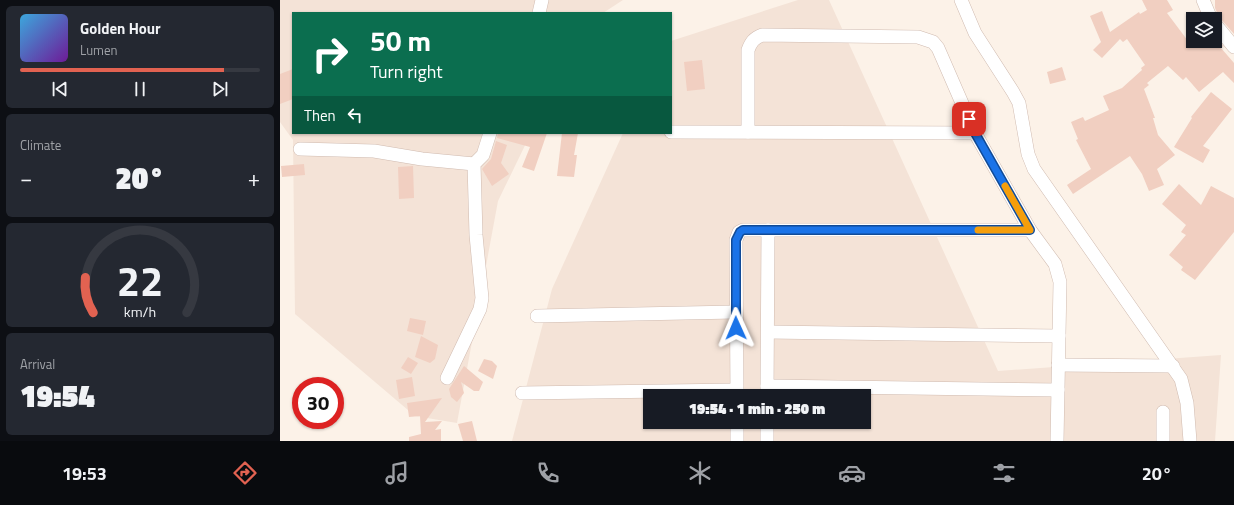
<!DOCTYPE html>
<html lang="en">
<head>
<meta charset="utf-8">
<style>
	body { margin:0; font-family:"Titillium Web",sans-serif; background:#242831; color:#f1f3f6; height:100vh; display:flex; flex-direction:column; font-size:15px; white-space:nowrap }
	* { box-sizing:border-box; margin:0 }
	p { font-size:13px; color:#9ea1a6 }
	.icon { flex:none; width:22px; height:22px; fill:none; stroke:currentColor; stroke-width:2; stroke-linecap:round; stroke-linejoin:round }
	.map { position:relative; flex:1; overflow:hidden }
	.sheet { display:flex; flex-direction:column; gap:6px; padding:6px; background:#0d0f14; width:280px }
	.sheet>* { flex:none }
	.guide { position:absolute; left:12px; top:12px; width:380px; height:122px; border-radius:0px; box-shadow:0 1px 3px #0004; background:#0b6e4f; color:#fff; overflow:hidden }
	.buttons { position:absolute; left:906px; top:12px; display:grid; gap:8px }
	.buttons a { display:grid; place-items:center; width:36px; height:36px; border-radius:0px; background:#171b24; box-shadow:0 1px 3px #0004; font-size:20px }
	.speed { position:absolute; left:12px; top:377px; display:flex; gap:8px; font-size:20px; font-weight:700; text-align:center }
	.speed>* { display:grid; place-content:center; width:52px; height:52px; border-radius:50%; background:#171b24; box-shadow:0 1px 3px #0004; line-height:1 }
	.speed .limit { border:6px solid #d22; background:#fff; color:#111 }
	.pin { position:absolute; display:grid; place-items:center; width:34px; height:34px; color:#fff; margin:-17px; border-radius:8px; box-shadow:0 2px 6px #0006 }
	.me { position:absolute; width:44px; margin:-22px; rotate:359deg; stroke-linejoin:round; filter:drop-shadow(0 0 3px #0008) }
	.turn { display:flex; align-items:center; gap:14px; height:84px; padding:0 12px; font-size:18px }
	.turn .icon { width:52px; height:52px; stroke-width:2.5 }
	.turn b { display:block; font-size:28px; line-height:34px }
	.then { display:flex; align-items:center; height:38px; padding:0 12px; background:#0003; gap:8px; font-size:15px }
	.big { font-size:30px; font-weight:800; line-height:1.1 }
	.sheet .card { flex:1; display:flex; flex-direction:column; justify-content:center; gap:6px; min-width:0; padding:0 14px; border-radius:6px; background:#242831 }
	.sheet .dial { align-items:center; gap:0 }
	.dial svg { height:104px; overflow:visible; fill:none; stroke:#363941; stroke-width:7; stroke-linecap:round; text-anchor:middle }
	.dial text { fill:#f1f3f6; stroke:none }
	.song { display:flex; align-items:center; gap:12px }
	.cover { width:48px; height:48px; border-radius:6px; background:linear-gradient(135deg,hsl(200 70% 55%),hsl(280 70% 35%)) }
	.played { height:4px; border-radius:2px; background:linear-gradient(90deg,#e26251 85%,#363941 85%) }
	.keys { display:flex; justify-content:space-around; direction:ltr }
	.heat { display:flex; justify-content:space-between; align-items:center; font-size:22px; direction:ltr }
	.trip { position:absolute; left:363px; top:389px; width:228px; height:40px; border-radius:0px; background:#171b24; box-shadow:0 1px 3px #0004; font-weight:800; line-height:40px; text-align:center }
	.menu { display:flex; height:64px; justify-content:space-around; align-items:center; background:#090b0e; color:#9ea1a6 }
	.menu .icon { width:28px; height:28px }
	.menu .current { color:#e26251 }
	.menu b { font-size:18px; color:#f1f3f6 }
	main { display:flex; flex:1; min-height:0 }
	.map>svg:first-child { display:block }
	.residential { fill:#f4e3d7; fill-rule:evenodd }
	.building { fill:#f1cfc1 }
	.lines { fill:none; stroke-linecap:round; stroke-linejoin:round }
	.street-casing { stroke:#d0bbb0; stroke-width:14 }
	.street { stroke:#fff; stroke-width:13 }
	.route-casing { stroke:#114b97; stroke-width:10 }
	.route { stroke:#1a73e8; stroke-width:7 }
	.slow { stroke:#f59e0b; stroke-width:7 }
</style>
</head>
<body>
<main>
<section class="sheet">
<div class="card">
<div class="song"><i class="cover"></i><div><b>Golden Hour</b><p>Lumen</p></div></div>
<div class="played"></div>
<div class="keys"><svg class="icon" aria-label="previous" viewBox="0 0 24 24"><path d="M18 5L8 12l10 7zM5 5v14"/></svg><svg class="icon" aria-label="pause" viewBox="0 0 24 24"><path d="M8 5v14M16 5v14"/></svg><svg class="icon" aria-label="next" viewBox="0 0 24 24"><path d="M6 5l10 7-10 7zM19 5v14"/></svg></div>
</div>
<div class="card"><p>Climate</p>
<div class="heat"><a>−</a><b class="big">20°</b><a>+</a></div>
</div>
<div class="card dial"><svg viewBox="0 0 100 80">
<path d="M14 69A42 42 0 1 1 86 69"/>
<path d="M14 69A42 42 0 0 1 8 42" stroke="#e26251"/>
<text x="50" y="56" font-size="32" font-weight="700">22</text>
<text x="50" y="72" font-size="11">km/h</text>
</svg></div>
<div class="card"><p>Arrival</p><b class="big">19:54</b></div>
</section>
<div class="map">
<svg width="954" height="441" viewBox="0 0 954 441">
	<rect width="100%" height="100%" fill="#fcf2e8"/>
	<g class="residential">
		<polygon points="0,0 343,0 323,13 13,13 13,133 251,133 218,201 177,423 135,416 15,314 13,140 0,122"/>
		<path d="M518,0H549L718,371L941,355L935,441H232L272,289L343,133H391V41ZM370,396H584V422H370Z"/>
	</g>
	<g class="building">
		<polygon points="862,0 887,0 893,10 887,13 908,41 935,41 935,37 943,46 941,48 954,63 954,83 943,72 919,92 906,77 903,80 888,66 867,83 869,85 864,89 875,118 873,118 878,135 895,155 877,169 884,185 869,191 862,174 850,156 793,194 787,185 811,169 796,140 798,139 791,122 803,117 805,121 829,110 823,96 842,88 862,70 861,68 865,65 847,39 843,42 840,39 822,58 813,50 821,42 810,16 822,11 830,32 859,12 860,14 867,10"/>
		<polygon points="935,0 954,0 954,34 939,17 935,8"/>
		<polygon points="422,60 425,89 407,91 404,62"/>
		<polygon points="782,67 786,80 770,84 767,72"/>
		<polygon points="13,69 13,99 0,104 0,74"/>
		<polygon points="931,92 952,109 923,146 930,150 923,163 894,147 912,118 911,117"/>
		<polygon points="218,133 267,133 254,171 242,167 250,147 217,138"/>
		<polygon points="282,133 298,133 294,155 297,155 294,177 277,176"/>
		<polygon points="216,141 227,145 221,163 229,174 212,186 202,169 211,159"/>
		<polygon points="24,164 25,175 2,177 1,166"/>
		<polygon points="133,166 134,198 119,199 118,167"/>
		<polygon points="899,184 921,205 931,186 954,198 954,232 915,280 901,270 903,267 889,255 906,235 901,232 906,225 882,204"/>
		<polygon points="130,318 146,321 143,335 127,331"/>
		<polygon points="141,336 158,345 155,359 150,363 135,357"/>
		<polygon points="128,357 138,363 131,374 121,368"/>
		<polygon points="204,359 212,361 217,366 213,379 198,371"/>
		<polygon points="184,366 203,382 199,391 194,391 181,382 184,393 177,402 171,397 169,389"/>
		<polygon points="132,377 135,396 119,399 116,380"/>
		<polygon points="162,398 145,422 162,421 155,430 161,429 161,441 129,441 129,437 141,434 140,416 129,417 127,403"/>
		<polygon points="192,421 197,441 183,441 178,424"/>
	</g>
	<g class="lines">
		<g class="street-casing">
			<g id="street">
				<polyline points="681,0 695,33 733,92 739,103 748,154 754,169 901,379 907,403 910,441"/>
				<polyline points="923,0 931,19"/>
				<polyline points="259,13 262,0"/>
				<polyline points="935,24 954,47"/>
				<polyline points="391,132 695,133"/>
				<path d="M468,132V50C471,42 474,38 482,35L638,37L653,42L658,48L695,133L750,230L775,264L780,282L777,441"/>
				<polyline points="20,149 94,151 142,159 194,164"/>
				<polyline points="257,316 455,312"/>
				<polyline points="488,332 779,336"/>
				<polyline points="778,365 893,366"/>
				<polyline points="167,378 200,309 202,298 196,235 194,164 203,155 210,133"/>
				<polyline points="487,386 778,390"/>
				<polyline points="242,393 457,390"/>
				<polyline points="457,396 456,240 459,232 463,230 750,230"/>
				<polyline points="487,396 488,230"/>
				<polyline points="883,412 883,441"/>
				<polyline points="457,441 457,422"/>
				<polyline points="487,441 487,422"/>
			</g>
		</g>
		<use href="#street" class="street"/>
	</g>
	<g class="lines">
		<g class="route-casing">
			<polyline id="route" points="456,328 456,240 460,232 463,230 750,230 695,133 689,119"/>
		</g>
		<use href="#route" class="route"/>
		<polyline class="slow" points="698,230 750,230 725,186"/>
	</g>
</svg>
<div class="buttons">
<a><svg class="icon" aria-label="layers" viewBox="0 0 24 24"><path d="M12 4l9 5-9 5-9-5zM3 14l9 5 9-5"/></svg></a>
</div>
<div class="speed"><div class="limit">30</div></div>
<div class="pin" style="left:689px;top:119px;background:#d93025"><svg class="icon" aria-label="arrive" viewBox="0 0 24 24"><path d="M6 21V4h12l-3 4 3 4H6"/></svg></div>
<svg class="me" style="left:456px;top:328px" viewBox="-20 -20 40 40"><path d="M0-17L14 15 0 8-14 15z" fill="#1a73e8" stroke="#fff" stroke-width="4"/></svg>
<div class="trip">19:54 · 1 min · 250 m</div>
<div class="guide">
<div class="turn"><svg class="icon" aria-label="right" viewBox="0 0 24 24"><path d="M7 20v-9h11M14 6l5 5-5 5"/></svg><div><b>50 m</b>Turn right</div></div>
<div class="then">Then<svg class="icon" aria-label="left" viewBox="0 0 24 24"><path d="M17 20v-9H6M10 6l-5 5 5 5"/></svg></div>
</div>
</div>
</main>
<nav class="menu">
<b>19:53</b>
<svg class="icon current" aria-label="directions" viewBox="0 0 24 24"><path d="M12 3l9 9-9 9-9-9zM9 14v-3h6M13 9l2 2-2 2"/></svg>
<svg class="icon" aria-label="music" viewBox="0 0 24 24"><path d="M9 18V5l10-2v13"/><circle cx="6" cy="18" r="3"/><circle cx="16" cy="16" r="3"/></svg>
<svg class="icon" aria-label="phone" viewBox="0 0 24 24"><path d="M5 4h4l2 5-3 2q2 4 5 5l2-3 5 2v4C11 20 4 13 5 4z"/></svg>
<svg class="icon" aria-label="climate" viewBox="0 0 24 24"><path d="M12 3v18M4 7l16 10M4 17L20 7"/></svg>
<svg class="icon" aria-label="car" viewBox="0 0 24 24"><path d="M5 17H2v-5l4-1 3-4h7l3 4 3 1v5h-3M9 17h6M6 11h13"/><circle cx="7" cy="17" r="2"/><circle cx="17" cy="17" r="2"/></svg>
<svg class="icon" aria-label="filters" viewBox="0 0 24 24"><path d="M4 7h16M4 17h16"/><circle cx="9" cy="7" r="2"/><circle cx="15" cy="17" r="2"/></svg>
<b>20°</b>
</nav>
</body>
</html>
